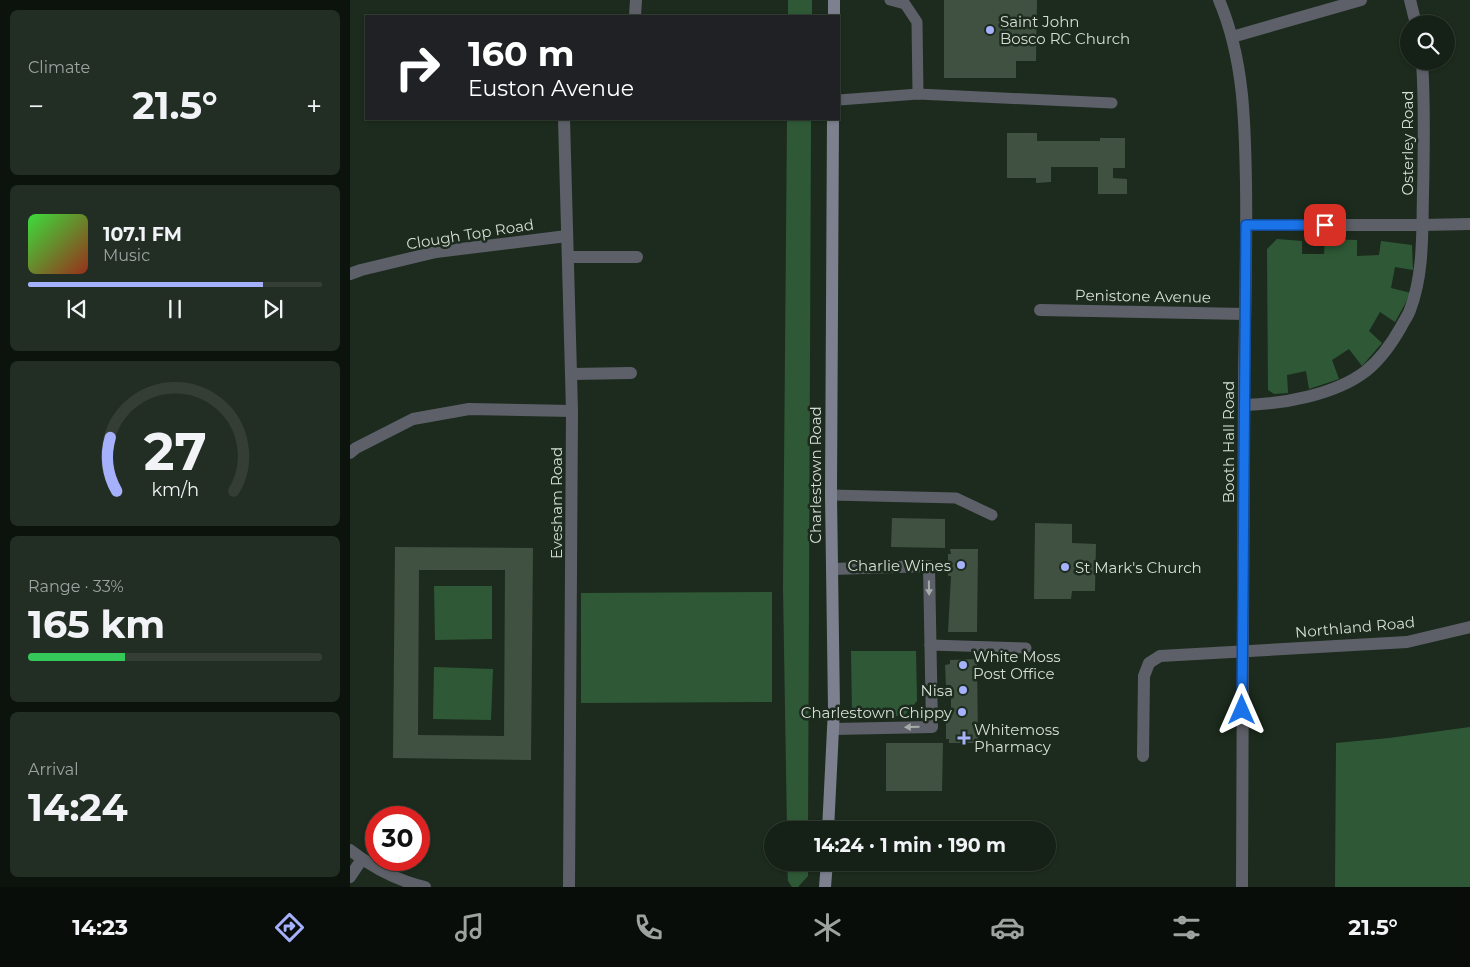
<!DOCTYPE html>
<html lang="en">
<head>
<meta charset="utf-8">
<style>
	body { margin:0; font-family:Montserrat,sans-serif; background:#222d23; color:#f1f3f6; height:100vh; display:flex; flex-direction:column; font-size:19px; white-space:nowrap }
	* { box-sizing:border-box; margin:0 }
	p { font-size:16px; color:#9da3a1 }
	.icon { flex:none; width:28px; height:28px; fill:none; stroke:currentColor; stroke-width:2; stroke-linecap:round; stroke-linejoin:round }
	.map { position:relative; flex:1; overflow:hidden }
	.details { display:flex; flex-direction:column; gap:10px; padding:10px; background:#0c120c; width:350px }
	.details>* { flex:none }
	.banner { position:absolute; left:15px; top:15px; width:475px; height:105px; border-radius:0px; box-shadow:0 1px 4px #0004,0 0 0 1px #343e35; background:#202124; color:#fff; overflow:hidden }
	.fabs { position:absolute; left:1050px; top:15px; display:grid; gap:10px }
	.fabs a { display:grid; place-items:center; width:55px; height:55px; border-radius:50%; background:#152016; box-shadow:0 1px 4px #0004,0 0 0 1px #343e35; font-size:25px }
	.speed { position:absolute; left:15px; top:806px; display:flex; gap:10px; font-size:25px; font-weight:700; text-align:center }
	.speed>* { display:grid; place-content:center; width:65px; height:65px; border-radius:50%; background:#152016; box-shadow:0 1px 4px #0004,0 0 0 1px #343e35; line-height:1 }
	.speed .limit { border:8px solid #d22; background:#fff; color:#111 }
	.pin { position:absolute; display:grid; place-items:center; width:42px; height:42px; color:#fff; margin:-21px; border-radius:10px; box-shadow:0 2px 8px #0006 }
	.me { position:absolute; width:55px; margin:-28px; rotate:0deg; stroke-linejoin:round; filter:drop-shadow(0 0 4px #0008) }
	.turn { display:flex; align-items:center; gap:18px; height:105px; padding:0 20px; font-size:22px }
	.turn .icon { width:65px; height:65px; stroke-width:2.5 }
	.turn b { display:block; font-size:35px; line-height:42px }
	.big { font-size:38px; font-weight:700; line-height:1.1 }
	.details .widget { flex:1; display:flex; flex-direction:column; justify-content:center; gap:8px; min-width:0; padding:0 18px; border-radius:8px; background:#222d23 }
	.details .dial { align-items:center; gap:0 }
	.dial svg { height:130px; overflow:visible; fill:none; stroke:#343e35; stroke-width:7; stroke-linecap:round; text-anchor:middle }
	.dial text { fill:#f1f3f6; stroke:none }
	.song { display:flex; align-items:center; gap:15px }
	.cover { width:60px; height:60px; border-radius:8px; background:linear-gradient(135deg,hsl(120 70% 55%),hsl(10 70% 35%)) }
	.played { height:5px; border-radius:2px; background:linear-gradient(90deg,#a6b1fc 80%,#343e35 80%) }
	.keys { display:flex; justify-content:space-around; direction:ltr }
	.heat { display:flex; justify-content:space-between; align-items:center; font-size:28px; direction:ltr }
	.charge { height:8px; border-radius:4px; background:linear-gradient(90deg,#34c759 33%,#343e35 0) }
	.trip { position:absolute; left:414px; top:821px; width:292px; height:50px; border-radius:25px; background:#152016; box-shadow:0 1px 4px #0004,0 0 0 1px #343e35; font-weight:700; line-height:50px; text-align:center }
	.menu { display:flex; height:80px; justify-content:space-around; align-items:center; background:#080d09; color:#9da3a1 }
	.menu .icon { width:35px; height:35px }
	.menu .selected { color:#a6b1fc }
	.menu b { font-size:22px; color:#f1f3f6 }
	main { display:flex; flex:1; min-height:0 }
	.map>svg:first-child { display:block }
	.green { fill:#2f5936 }
	.building { fill:#405041; fill-rule:evenodd }
	.lines { fill:none; stroke-linecap:round; stroke-linejoin:round }
	.lane { stroke:#5e6069; stroke-width:11 }
	.street { stroke:#5e6069; stroke-width:12 }
	.secondary { stroke:#7d808e; stroke-width:12 }
	.oneway { fill:#a5acaa }
	.route-casing { stroke:#114b97; stroke-width:12 }
	.route { stroke:#1a73e8; stroke-width:9 }
	.poi-dot { fill:#a6b1fc; stroke:#1c2b1d; stroke-width:2 }
	.labels { text-anchor:middle; dominant-baseline:central; stroke-width:5; stroke-linejoin:round; paint-order:stroke }
	.poi-label { font-size:15px; fill:#d5ded5; stroke:#1c2b1d; text-anchor:start }
	.street-label { font-size:15px; fill:#d5ded5; stroke:#1c2b1d }
</style>
</head>
<body>
<main>
<section class="details">
<div class="widget"><p>Climate</p>
<div class="heat"><a>−</a><b class="big">21.5°</b><a>+</a></div>
</div>
<div class="widget">
<div class="song"><i class="cover"></i><div><b>107.1 FM</b><p>Music</p></div></div>
<div class="played"></div>
<div class="keys"><svg class="icon" aria-label="previous" viewBox="0 0 24 24"><path d="M18 5L8 12l10 7zM5 5v14"/></svg><svg class="icon" aria-label="pause" viewBox="0 0 24 24"><path d="M8 5v14M16 5v14"/></svg><svg class="icon" aria-label="next" viewBox="0 0 24 24"><path d="M6 5l10 7-10 7zM19 5v14"/></svg></div>
</div>
<div class="widget dial"><svg viewBox="0 0 100 80">
<path d="M14 69A42 42 0 1 1 86 69"/>
<path d="M14 69A42 42 0 0 1 10 36" stroke="#a6b1fc"/>
<text x="50" y="56" font-size="32" font-weight="700">27</text>
<text x="50" y="72" font-size="11">km/h</text>
</svg></div>
<div class="widget"><p>Range · 33%</p><b class="big">165 km</b><div class="charge"></div></div>
<div class="widget"><p>Arrival</p><b class="big">14:24</b></div>
</section>
<div class="map">
<svg width="1120" height="887" viewBox="0 0 1120 887">
	<rect width="100%" height="100%" fill="#1c2b1d"/>
	<g class="green">
		<rect x="438" y="0" width="24" height="16"/>
		<polygon points="437,119 461,119 458,830 437,830 433,587"/>
		<polygon points="927,239 952,241 952,254 974,254 975,239 1007,240 1007,256 1029,255 1031,241 1062,245 1063,270 1045,267 1041,288 1061,293 1045,322 1030,312 1019,331 1032,343 1012,366 999,349 982,360 989,379 959,389 956,371 937,375 938,393 924,394 918,390 917,249"/>
		<polygon points="84,586 142,586 142,639 85,640"/>
		<polygon points="422,592 422,702 231,703 231,593"/>
		<polygon points="501,651 566,651 567,701 554,716 502,715"/>
		<polygon points="84,667 143,669 141,720 83,719"/>
		<polygon points="1120,727 1120,887 985,887 986,743 1039,738"/>
		<polygon points="437,863 458,863 458,876 448,887 442,887 438,881"/>
	</g>
	<g class="building">
		<polygon points="594,0 687,0 686,61 666,61 666,78 594,78"/>
		<polygon points="657,133 687,133 687,141 750,141 750,138 775,138 775,168 763,168 763,178 777,179 777,194 748,194 748,167 701,167 701,182 686,183 686,178 657,178"/>
		<polygon points="542,518 595,519 595,548 541,547"/>
		<polygon points="685,523 722,524 722,543 746,544 745,591 722,591 721,599 684,599"/>
		<path d="M45,547L183,548L181,760L43,758ZM69,570H155L154,736L68,735Z"/>
		<polygon points="600,549 628,549 627,632 598,632 601,576 598,576 598,554 601,554"/>
		<polygon points="627,659 628,743 599,743 599,739 596,739 596,718 601,718 601,685 596,685 595,665 600,664 600,660"/>
		<polygon points="536,743 593,743 592,791 536,791"/>
	</g>
	<g class="lines">
		<g class="lane">
			<polyline points="540,0 555,4 567,22 568,94"/>
			<polyline points="489,100 568,94 762,103"/>
			<polyline points="481,495 606,498 642,515"/>
			<polyline points="580,645 676,648"/>
		</g>
		<g class="street">
			<path d="M869,0C894,59 895,121 896,184C897,248 895,313 894,377C893,547 892,717 892,887"/>
			<polyline points="1060,0 1066,24"/>
			<polyline points="285,16 286,0"/>
			<polyline points="882,37 1011,0"/>
			<polyline points="214,119 222,411 219,887"/>
			<polyline points="897,225 1072,225 1120,224"/>
			<polyline points="218,257 287,257"/>
			<polyline points="0,274 11,270 86,252 217,236"/>
			<polyline points="690,310 895,314"/>
			<polyline points="222,374 281,373"/>
			<path d="M894,405C933,404 985,395 1016,371C1031,359 1042,343 1051,327C1054,321 1058,316 1060,310C1074,274 1072,232 1073,194C1074,149 1075,106 1072,61"/>
			<polyline points="0,453 6,448 63,419 119,409 222,411"/>
			<polyline points="482,569 579,566 582,727 484,729"/>
			<polyline points="793,756 794,676 799,663 810,656 1057,642 1120,627"/>
			<path d="M0,850C22,867 48,881 75,887"/>
			<polyline points="0,877 12,859"/>
		</g>
		<g class="secondary">
			<polyline points="484,16 484,0"/>
			<polyline points="478,830 484,709 481,495 483,119"/>
			<polyline points="475,887 477,862"/>
		</g>
	</g>
	<defs><path id="oneway-solid" d="M-6-.8H1V-3.2L6.5 0L1 3.2V.8H-6Z" transform="scale(1.25)"/></defs>
	<g class="oneway">
		<use href="#oneway-solid" transform="translate(579 588) rotate(89)"/>
		<use href="#oneway-solid" transform="translate(562 727) rotate(179)"/>
	</g>
	<g class="lines">
		<g class="route-casing">
			<polyline id="route" points="892,710 896,225 975,225"/>
		</g>
		<use href="#route" class="route"/>
	</g>
	<g class="poi-dot">
		<circle cx="640" cy="30" r="5"/>
		<circle cx="611" cy="565" r="5"/>
		<circle cx="715" cy="567" r="5"/>
		<circle cx="613" cy="665" r="5"/>
		<circle cx="613" cy="690" r="5"/>
		<circle cx="612" cy="712" r="5"/>
		<path d="M611.5 730.5h5v5h5v5h-5v5h-5v-5h-5v-5h5z"/>
	</g>
	<g class="labels">
		<g class="poi-label">
			<text x="650" y="21">Saint John<tspan x="650" dy="17">Bosco RC Church</tspan></text>
			<text x="601" y="565" text-anchor="end">Charlie Wines</text>
			<text x="725" y="567">St Mark's Church</text>
			<text x="623" y="656">White Moss<tspan x="623" dy="17">Post Office</tspan></text>
			<text x="603" y="690" text-anchor="end">Nisa</text>
			<text x="602" y="712" text-anchor="end">Charlestown Chippy</text>
			<text x="624" y="729">Whitemoss<tspan x="624" dy="17">Pharmacy</tspan></text>
		</g>
		<g class="street-label">
			<text transform="translate(1057 143) rotate(-90)">Osterley Road</text>
			<text transform="translate(120 234) rotate(-9)">Clough Top Road</text>
			<text transform="translate(793 296) rotate(1)">Penistone Avenue</text>
			<text transform="translate(878 442) rotate(-90)">Booth Hall Road</text>
			<text transform="translate(465 475) rotate(-90)">Charlestown Road</text>
			<text transform="translate(206 503) rotate(-90)">Evesham Road</text>
			<text transform="translate(1005 627) rotate(-5)">Northland Road</text>
		</g>
	</g>
</svg>
<div class="fabs">
<a><svg class="icon" aria-label="search" viewBox="0 0 24 24"><circle cx="10" cy="10" r="6"/><path d="M15 15l6 6"/></svg></a>
</div>
<div class="speed"><div class="limit">30</div></div>
<div class="pin" style="left:975px;top:225px;background:#d93025"><svg class="icon" aria-label="arrive" viewBox="0 0 24 24"><path d="M6 21V4h12l-3 4 3 4H6"/></svg></div>
<svg class="me" style="left:892px;top:710px" viewBox="-20 -20 40 40"><path d="M0-17L14 15 0 8-14 15z" fill="#1a73e8" stroke="#fff" stroke-width="4"/></svg>
<div class="trip">14:24 · 1 min · 190 m</div>
<div class="banner">
<div class="turn"><svg class="icon" aria-label="right" viewBox="0 0 24 24"><path d="M7 20v-9h11M14 6l5 5-5 5"/></svg><div><b>160 m</b>Euston Avenue</div></div>
</div>
</div>
</main>
<nav class="menu">
<b>14:23</b>
<svg class="icon selected" aria-label="directions" viewBox="0 0 24 24"><path d="M12 3l9 9-9 9-9-9zM9 14v-3h6M13 9l2 2-2 2"/></svg>
<svg class="icon" aria-label="music" viewBox="0 0 24 24"><path d="M9 18V5l10-2v13"/><circle cx="6" cy="18" r="3"/><circle cx="16" cy="16" r="3"/></svg>
<svg class="icon" aria-label="phone" viewBox="0 0 24 24"><path d="M5 4h4l2 5-3 2q2 4 5 5l2-3 5 2v4C11 20 4 13 5 4z"/></svg>
<svg class="icon" aria-label="climate" viewBox="0 0 24 24"><path d="M12 3v18M4 7l16 10M4 17L20 7"/></svg>
<svg class="icon" aria-label="car" viewBox="0 0 24 24"><path d="M5 17H2v-5l4-1 3-4h7l3 4 3 1v5h-3M9 17h6M6 11h13"/><circle cx="7" cy="17" r="2"/><circle cx="17" cy="17" r="2"/></svg>
<svg class="icon" aria-label="filters" viewBox="0 0 24 24"><path d="M4 7h16M4 17h16"/><circle cx="9" cy="7" r="2"/><circle cx="15" cy="17" r="2"/></svg>
<b>21.5°</b>
</nav>
</body>
</html>
